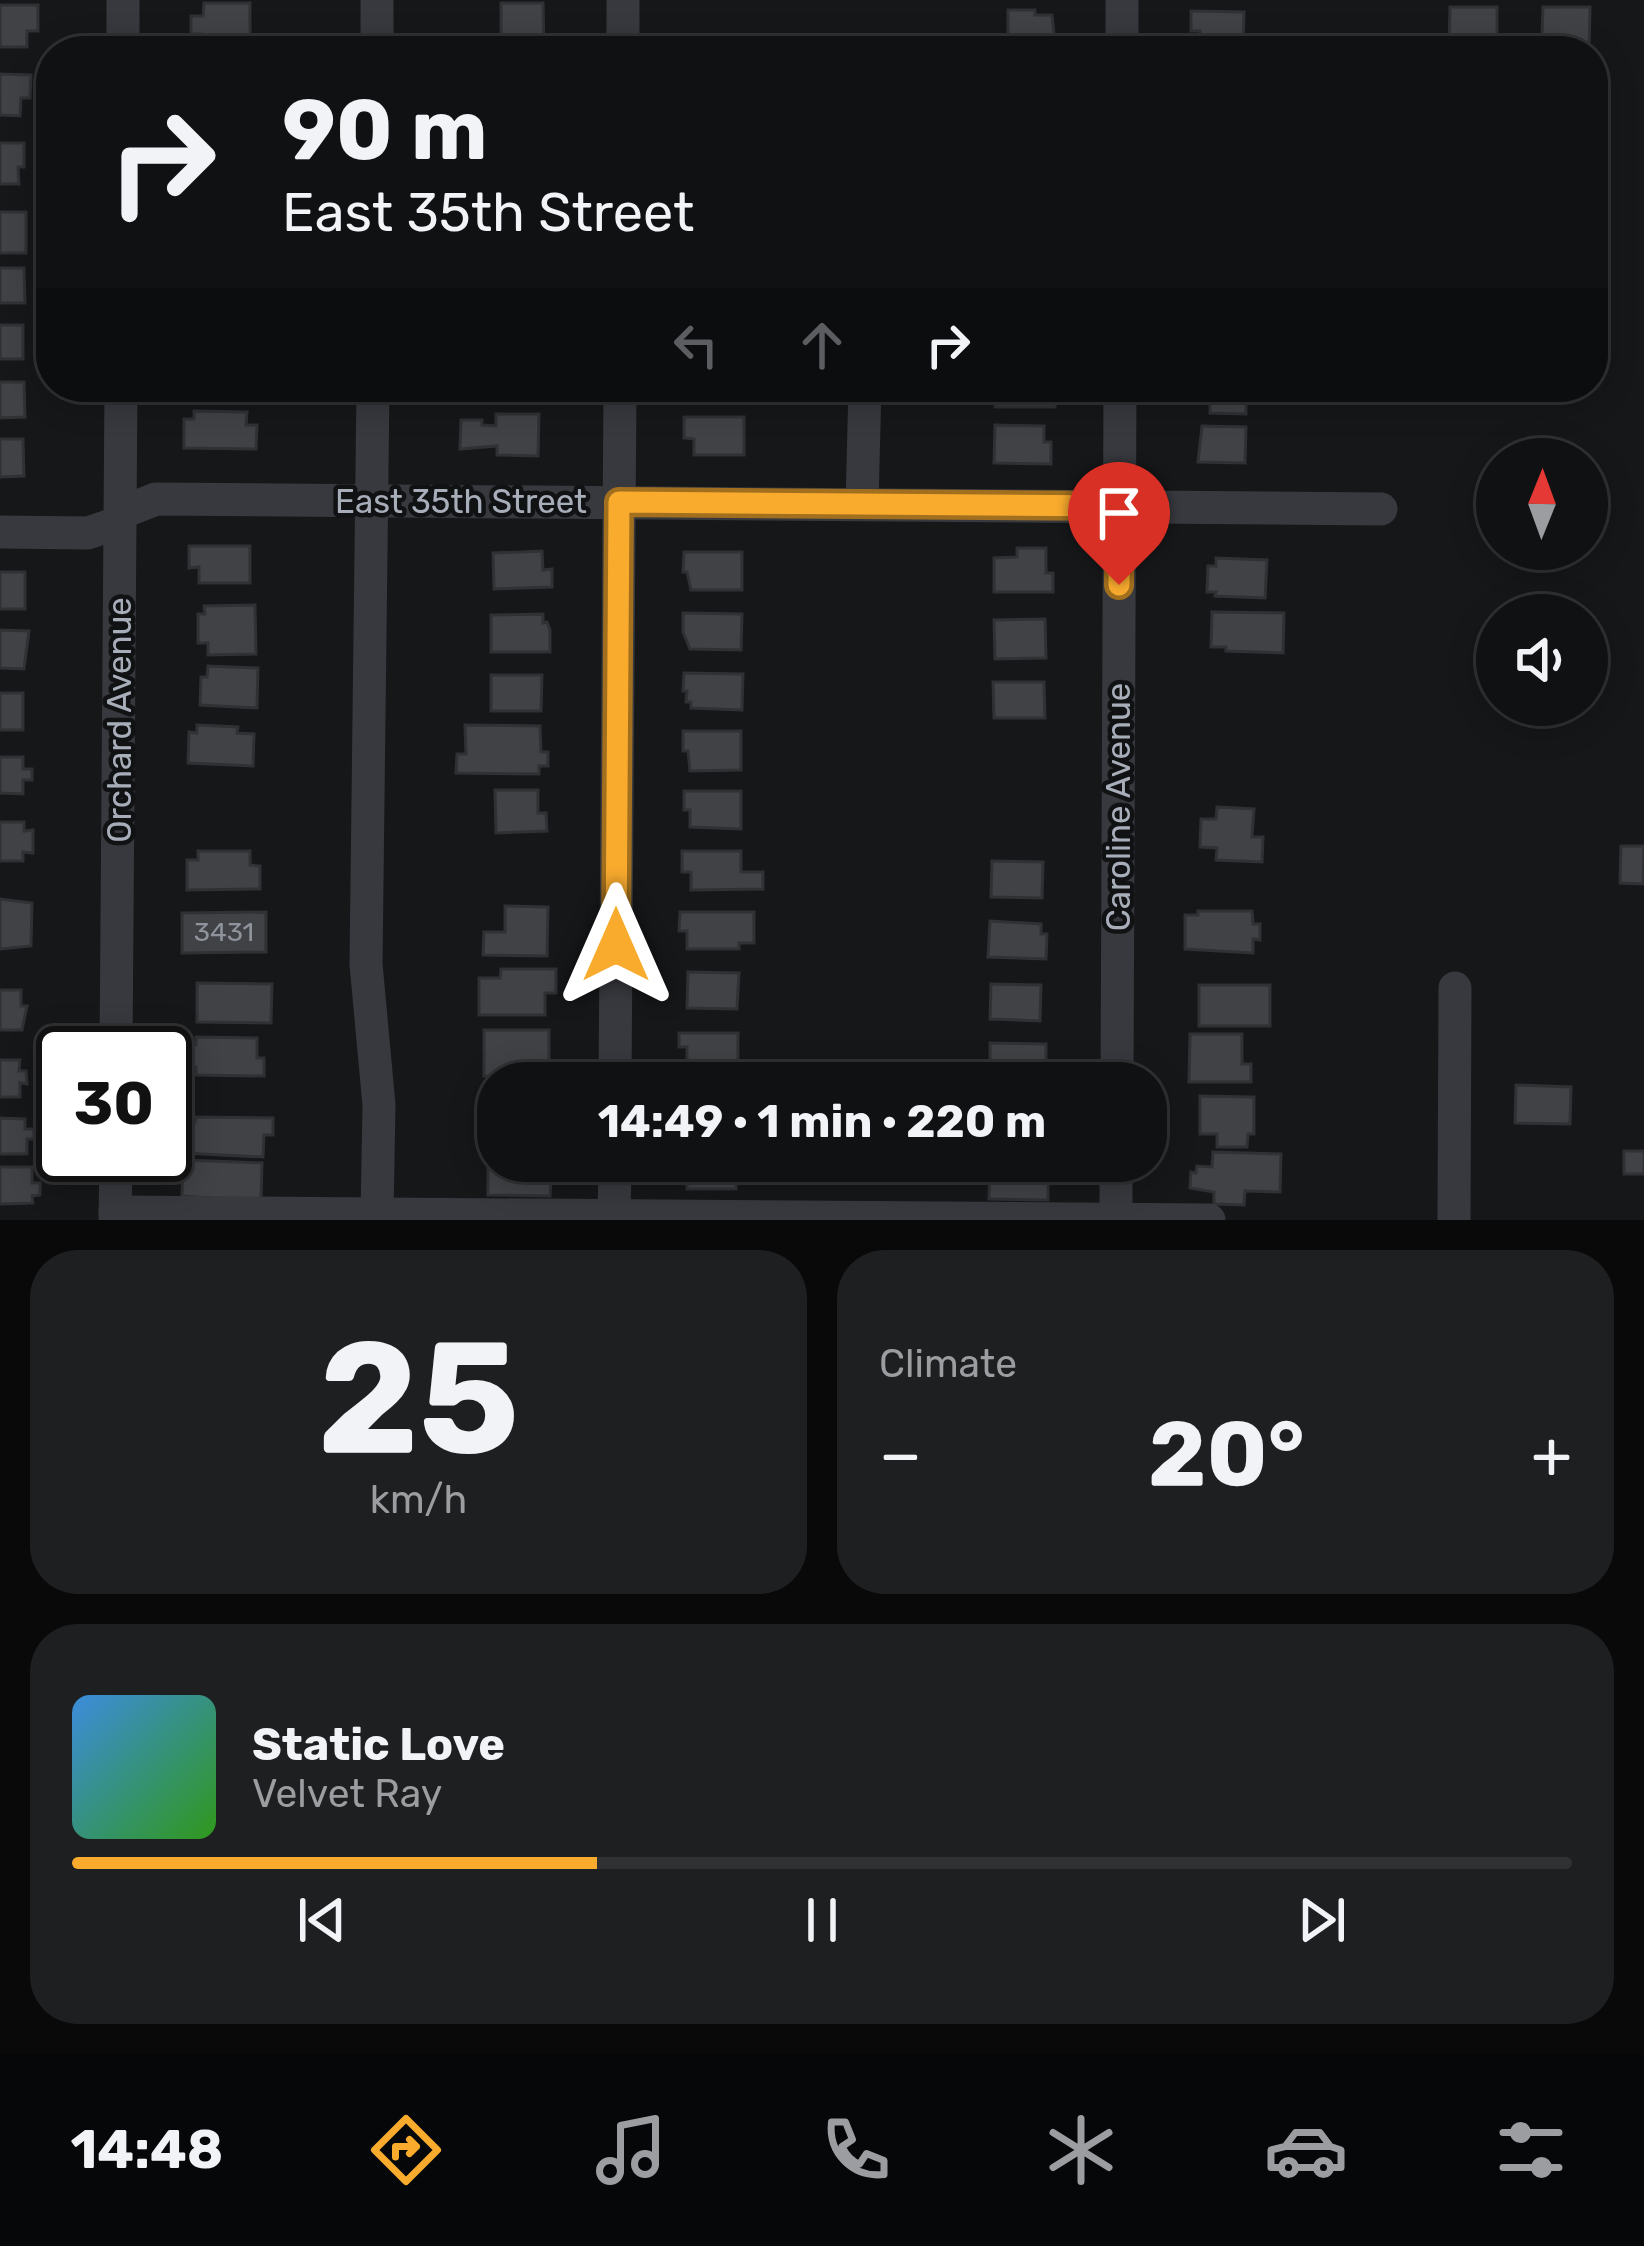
<!DOCTYPE html>
<html lang="en">
<head>
<meta charset="utf-8">
<style>
	body { margin:0; font-family:Rubik,sans-serif; background:#1e1f21; color:#f1f3f6; height:100vh; display:flex; flex-direction:column; font-size:45px; white-space:nowrap }
	* { box-sizing:border-box; margin:0 }
	p { font-size:39px; color:#9c9da0 }
	.icon { flex:none; width:66px; height:66px; fill:none; stroke:currentColor; stroke-width:2; stroke-linecap:round; stroke-linejoin:round }
	.map { position:relative; height:1220px; overflow:hidden }
	.panel { display:flex; flex-direction:column; gap:30px; padding:30px; background:#09090a; flex:1 }
	.panel>* { flex:none }
	.guide { position:absolute; left:36px; top:36px; width:1572px; height:366px; border-radius:48px; box-shadow:0 6px 30px #0003,0 0 0 3px #303133; background:#101113; color:#f1f3f6; overflow:hidden }
	.needle { width:78px; rotate:1deg }
	.tools { position:absolute; left:1476px; top:438px; display:grid; gap:24px }
	.tools a { display:grid; place-items:center; width:132px; height:132px; border-radius:50%; background:#101113; box-shadow:0 6px 30px #0003,0 0 0 3px #303133; font-size:60px }
	.speed { position:absolute; left:36px; top:1026px; display:flex; gap:24px; font-size:60px; font-weight:700; text-align:center }
	.speed>* { display:grid; place-content:center; width:156px; height:156px; border-radius:50%; background:#101113; box-shadow:0 6px 30px #0003,0 0 0 3px #303133; line-height:1 }
	.speed .limit { border:6px solid #111; border-radius:18px; background:#fff; color:#111 }
	.pin { position:absolute; display:grid; place-items:center; width:102px; height:102px; color:#fff; margin:-123px -51px; border-radius:50% 50% 50% 0; rotate:-45deg; box-shadow:0 0 12px #0007 }
	.pin .icon { rotate:45deg }
	.me { position:absolute; width:132px; margin:-66px; rotate:0deg; stroke-linejoin:round; filter:drop-shadow(0 0 9px #0008) }
	.turn { display:flex; align-items:center; gap:42px; height:252px; padding:0 48px; font-size:54px }
	.turn .icon { width:156px; height:156px; stroke-width:2.5 }
	.turn b { display:block; font-size:84px; line-height:102px }
	.lanes { display:flex; align-items:center; height:114px; padding:0 48px; background:#0003; justify-content:center; gap:60px; direction:ltr }
	.lanes .off { opacity:.35 }
	.big { font-size:90px; font-weight:700; line-height:1.1 }
	.panel .tile { flex:1; display:flex; flex-direction:column; justify-content:center; gap:18px; min-width:0; padding:0 42px; border-radius:48px; background:#1e1f21 }
	.panel .dial { align-items:center; gap:0 }
	.dial b { font-size:156px; line-height:1 }
	.song { display:flex; align-items:center; gap:36px }
	.cover { width:144px; height:144px; border-radius:18px; background:linear-gradient(135deg,hsl(210 70% 55%),hsl(110 70% 35%)) }
	.played { height:12px; border-radius:6px; background:linear-gradient(90deg,#f9ab2e 35%,#303133 35%) }
	.keys { display:flex; justify-content:space-around; direction:ltr }
	.heat { display:flex; justify-content:space-between; align-items:center; font-size:66px; direction:ltr }
	.panel .tiles { flex:1; display:grid; gap:30px; grid-template-columns:1fr 1fr }
	.tile:last-child { grid-column:span 2 }
	.trip { position:absolute; left:477px; top:1062px; width:690px; height:120px; border-radius:48px; background:#101113; box-shadow:0 6px 30px #0003,0 0 0 3px #303133; font-weight:700; line-height:120px; text-align:center }
	.dock { display:flex; height:192px; justify-content:space-around; align-items:center; background:#060708; color:#9c9da0 }
	.dock .icon { width:84px; height:84px }
	.dock .active { color:#f9ab2e }
	.dock b { font-size:54px; color:#f1f3f6 }
	.map>svg:first-child { display:block }
	.building { fill:#404246; stroke:#303135; stroke-width:3 }
	.lines { fill:none; stroke-linecap:round; stroke-linejoin:round }
	.minor { stroke:#37393e; stroke-width:33 }
	.route-casing { stroke:#a26f1e; stroke-width:30 }
	.route { stroke:#f9ab2e; stroke-width:21 }
	.labels { text-anchor:middle; dominant-baseline:central; stroke-width:9; stroke-linejoin:round; paint-order:stroke }
	.number-label { font-size:27px; fill:#8e939c }
	.street-label { font-size:33px; fill:#a8aeb9; stroke:#111214 }
</style>
</head>
<body>
<div class="map">
<svg width="1644" height="1220" viewBox="0 0 1644 1220">
	<rect width="100%" height="100%" fill="#161719"/>
	<g class="building">
		<polygon points="204,3 250,3 250,51 217,51 217,40 202,40 201,34 191,34 191,16 203,16"/>
		<polygon points="501,3 543,3 544,46 501,46"/>
		<polygon points="0,5 38,5 38,31 27,31 27,47 0,47"/>
		<polygon points="1450,7 1497,7 1497,35 1542,35 1543,7 1590,7 1589,51 1449,51"/>
		<polygon points="1008,10 1035,10 1035,15 1052,15 1056,51 1008,51"/>
		<polygon points="1191,11 1244,12 1243,51 1200,51 1200,31 1191,31"/>
		<polygon points="0,74 31,75 30,98 21,98 20,116 0,115"/>
		<polygon points="0,143 24,143 24,167 18,167 19,184 0,184"/>
		<rect x="0" y="212" width="26" height="41"/>
		<polygon points="0,268 24,268 25,303 0,303"/>
		<rect x="0" y="325" width="23" height="34"/>
		<polygon points="0,382 24,382 25,417 0,418"/>
		<rect x="195" y="387" width="43" height="11"/>
		<polygon points="498,387 550,387 549,400 497,398"/>
		<polygon points="692,387 745,387 744,400 694,398"/>
		<polygon points="996,387 1055,388 1055,407 995,407"/>
		<polygon points="1199,387 1246,387 1246,414 1210,413 1210,401 1199,401"/>
		<polygon points="194,411 247,412 246,425 257,425 256,449 184,448 184,419 194,419"/>
		<polygon points="496,414 539,414 538,456 497,455 497,446 460,449 461,420 482,420 482,425 496,426"/>
		<polygon points="684,417 744,417 744,455 694,455 694,439 684,438"/>
		<polygon points="995,425 1044,426 1044,442 1051,442 1051,464 994,463"/>
		<polygon points="1202,426 1246,427 1245,463 1198,462"/>
		<polygon points="0,439 23,439 24,476 0,477"/>
		<polygon points="189,546 250,546 250,583 199,583 199,567 189,568"/>
		<polygon points="1017,548 1046,548 1046,573 1053,573 1053,592 994,592 994,558 1017,557"/>
		<polygon points="542,551 543,570 552,569 552,587 494,589 493,553"/>
		<polygon points="684,552 742,552 742,590 691,590 687,572 683,572"/>
		<polygon points="1216,558 1267,560 1265,598 1215,596 1216,592 1207,592 1208,566 1216,566"/>
		<rect x="0" y="572" width="25" height="37"/>
		<polygon points="255,605 256,654 208,655 208,643 198,643 198,614 205,614 204,606"/>
		<polygon points="1212,612 1284,613 1283,653 1226,651 1226,647 1211,647"/>
		<polygon points="683,613 742,614 741,650 690,649 683,632"/>
		<polygon points="543,614 543,623 547,622 550,630 550,652 491,652 491,615"/>
		<polygon points="1045,619 1046,658 995,659 994,620"/>
		<polygon points="0,630 29,631 24,669 0,668"/>
		<polygon points="208,666 258,668 257,708 200,705 201,677 207,677"/>
		<polygon points="684,673 743,674 742,710 691,708 691,702 686,702 687,691 683,691"/>
		<polygon points="491,675 542,675 541,711 491,711"/>
		<polygon points="993,682 1044,682 1045,718 994,718"/>
		<rect x="0" y="693" width="23" height="37"/>
		<polygon points="197,725 238,727 237,733 254,734 253,766 188,763 189,732 197,733"/>
		<polygon points="465,725 540,726 541,752 548,752 548,766 539,766 539,774 456,773 457,754 466,754"/>
		<polygon points="683,731 741,731 741,770 690,771 688,751 683,751"/>
		<polygon points="0,757 23,757 23,769 32,769 32,780 23,780 23,794 0,793"/>
		<polygon points="495,790 538,790 538,813 546,813 547,831 496,833"/>
		<polygon points="684,791 741,791 741,829 690,827 690,810 684,810"/>
		<polygon points="1217,807 1254,809 1252,837 1263,837 1262,862 1216,860 1217,848 1200,847 1201,819 1216,819"/>
		<polygon points="0,822 24,822 24,831 33,830 33,853 23,852 23,861 0,861"/>
		<polygon points="1621,846 1644,846 1643,884 1620,883"/>
		<polygon points="198,851 250,851 250,865 260,866 260,889 187,890 187,860 198,860"/>
		<polygon points="682,851 741,851 741,872 763,872 763,889 691,890 691,872 682,872"/>
		<polygon points="992,861 1043,862 1042,898 991,897"/>
		<polygon points="0,899 32,903 31,946 0,949"/>
		<polygon points="505,906 548,907 547,956 483,955 484,932 505,932"/>
		<polygon points="1198,911 1252,911 1253,924 1260,924 1260,940 1253,939 1253,953 1185,949 1185,915 1198,915"/>
		<polygon points="266,912 266,952 182,953 182,913"/>
		<polygon points="680,912 754,912 754,943 739,943 739,949 687,949 687,931 679,931"/>
		<polygon points="990,921 1041,924 1041,934 1047,934 1046,959 988,957"/>
		<polygon points="501,969 556,969 556,993 545,993 545,1015 479,1015 479,978 500,978"/>
		<polygon points="688,972 739,973 737,1009 687,1008"/>
		<polygon points="197,983 272,984 271,1023 197,1022"/>
		<polygon points="991,984 1041,985 1040,1021 990,1019"/>
		<rect x="1199" y="985" width="71" height="41"/>
		<polygon points="0,990 21,990 21,1006 27,1006 22,1030 0,1030"/>
		<polygon points="484,1030 549,1030 549,1072 542,1072 542,1077 484,1076"/>
		<polygon points="679,1033 738,1033 738,1070 687,1070 687,1047 679,1047"/>
		<polygon points="1190,1034 1242,1034 1242,1064 1251,1064 1251,1082 1189,1082"/>
		<polygon points="196,1037 257,1038 257,1058 264,1058 264,1076 196,1075 196,1067 185,1067 185,1045 196,1045"/>
		<polygon points="990,1043 1046,1044 1046,1062 1055,1062 1055,1081 990,1081"/>
		<polygon points="0,1060 20,1060 19,1071 26,1071 27,1084 20,1083 20,1097 0,1097"/>
		<polygon points="1516,1085 1571,1087 1570,1124 1515,1123"/>
		<polygon points="1200,1096 1254,1097 1254,1134 1248,1134 1247,1147 1217,1147 1217,1134 1200,1134"/>
		<polygon points="196,1117 273,1118 273,1135 264,1135 263,1157 184,1153 184,1122 195,1122"/>
		<polygon points="0,1118 25,1119 25,1129 34,1129 34,1139 27,1139 27,1154 0,1154"/>
		<rect x="1624" y="1151" width="20" height="23"/>
		<polygon points="1213,1152 1281,1154 1280,1192 1245,1191 1244,1205 1214,1204 1214,1192 1190,1188 1191,1172 1196,1173 1197,1166 1212,1167"/>
		<polygon points="488,1156 498,1156 498,1161 539,1161 539,1175 551,1175 550,1196 488,1195"/>
		<polygon points="183,1160 262,1163 261,1201 182,1196"/>
		<polygon points="688,1161 737,1161 736,1189 687,1189"/>
		<polygon points="990,1161 1040,1163 1039,1179 1048,1180 1048,1200 989,1199"/>
		<polygon points="0,1167 32,1167 32,1183 40,1183 40,1195 32,1196 33,1203 0,1204"/>
	</g>
	<g class="lines">
		<g class="minor">
			<polyline points="123,51 123,0"/>
			<polyline points="377,51 377,0"/>
			<polyline points="623,51 623,0"/>
			<polyline points="1122,51 1122,0"/>
			<polyline points="373,387 366,964 379,1105 377,1215"/>
			<polyline points="862,504 865,387"/>
			<polyline points="120,513 156,499 1381,509"/>
			<polyline points="0,532 88,533 120,522"/>
			<polyline points="116,1053 121,387"/>
			<polyline points="615,1083 620,387"/>
			<polyline points="1117,1083 1120,387"/>
			<polyline points="115,1212 1209,1220"/>
			<polyline points="115,1220 116,1155"/>
			<polyline points="614,1220 615,1161"/>
			<polyline points="1116,1220 1116,1161"/>
			<polyline points="1454,1220 1455,988"/>
		</g>
	</g>
	<g class="lines">
		<g class="route-casing">
			<polyline id="route" points="616,945 619,502 1120,506 1119,585"/>
		</g>
		<use href="#route" class="route"/>
	</g>
	<g class="labels">
		<g class="number-label">
			<text x="224" y="932">3431</text>
		</g>
		<g class="street-label">
			<text x="461" y="501">East 35th Street</text>
			<text transform="translate(119 720) rotate(-90)">Orchard Avenue</text>
			<text transform="translate(1118 807) rotate(-90)">Caroline Avenue</text>
		</g>
	</g>
</svg>
<div class="tools">
<a><svg class="needle" viewBox="-14 -14 28 28"><path d="M0-13l5 13h-10z" fill="#e53935"/><path d="M0 13l5-13h-10z" fill="#9c9da0"/></svg></a>
<a><svg class="icon" aria-label="sound" viewBox="0 0 24 24"><path d="M4 9h4l5-4v14l-5-4H4zM17 9q2 3 0 6"/></svg></a>
</div>
<div class="speed"><div class="limit">30</div></div>
<div class="pin" style="left:1119px;top:585px;background:#d93025"><svg class="icon" aria-label="arrive" viewBox="0 0 24 24"><path d="M6 21V4h12l-3 4 3 4H6"/></svg></div>
<svg class="me" style="left:616px;top:945px" viewBox="-20 -20 40 40"><path d="M0-17L14 15 0 8-14 15z" fill="#f9ab2e" stroke="#fff" stroke-width="4"/></svg>
<div class="trip">14:49 · 1 min · 220 m</div>
<div class="guide">
<div class="turn"><svg class="icon" aria-label="right" viewBox="0 0 24 24"><path d="M7 20v-9h11M14 6l5 5-5 5"/></svg><div><b>90 m</b>East 35th Street</div></div>
<div class="lanes"><svg class="icon off" aria-label="left" viewBox="0 0 24 24"><path d="M17 20v-9H6M10 6l-5 5 5 5"/></svg><svg class="icon off" aria-label="ahead" viewBox="0 0 24 24"><path d="M12 20V5M6 11l6-6 6 6"/></svg><svg class="icon" aria-label="right" viewBox="0 0 24 24"><path d="M7 20v-9h11M14 6l5 5-5 5"/></svg></div>
</div>
</div>
<section class="panel">
<div class="tiles">
<div class="tile dial"><b>25</b><p>km/h</p></div>
<div class="tile"><p>Climate</p>
<div class="heat"><a>−</a><b class="big">20°</b><a>+</a></div>
</div>
<div class="tile">
<div class="song"><i class="cover"></i><div><b>Static Love</b><p>Velvet Ray</p></div></div>
<div class="played"></div>
<div class="keys"><svg class="icon" aria-label="previous" viewBox="0 0 24 24"><path d="M18 5L8 12l10 7zM5 5v14"/></svg><svg class="icon" aria-label="pause" viewBox="0 0 24 24"><path d="M8 5v14M16 5v14"/></svg><svg class="icon" aria-label="next" viewBox="0 0 24 24"><path d="M6 5l10 7-10 7zM19 5v14"/></svg></div>
</div>
</div>
</section>
<nav class="dock">
<b>14:48</b>
<svg class="icon active" aria-label="directions" viewBox="0 0 24 24"><path d="M12 3l9 9-9 9-9-9zM9 14v-3h6M13 9l2 2-2 2"/></svg>
<svg class="icon" aria-label="music" viewBox="0 0 24 24"><path d="M9 18V5l10-2v13"/><circle cx="6" cy="18" r="3"/><circle cx="16" cy="16" r="3"/></svg>
<svg class="icon" aria-label="phone" viewBox="0 0 24 24"><path d="M5 4h4l2 5-3 2q2 4 5 5l2-3 5 2v4C11 20 4 13 5 4z"/></svg>
<svg class="icon" aria-label="climate" viewBox="0 0 24 24"><path d="M12 3v18M4 7l16 10M4 17L20 7"/></svg>
<svg class="icon" aria-label="car" viewBox="0 0 24 24"><path d="M5 17H2v-5l4-1 3-4h7l3 4 3 1v5h-3M9 17h6M6 11h13"/><circle cx="7" cy="17" r="2"/><circle cx="17" cy="17" r="2"/></svg>
<svg class="icon" aria-label="filters" viewBox="0 0 24 24"><path d="M4 7h16M4 17h16"/><circle cx="9" cy="7" r="2"/><circle cx="15" cy="17" r="2"/></svg>
</nav>
</body>
</html>
